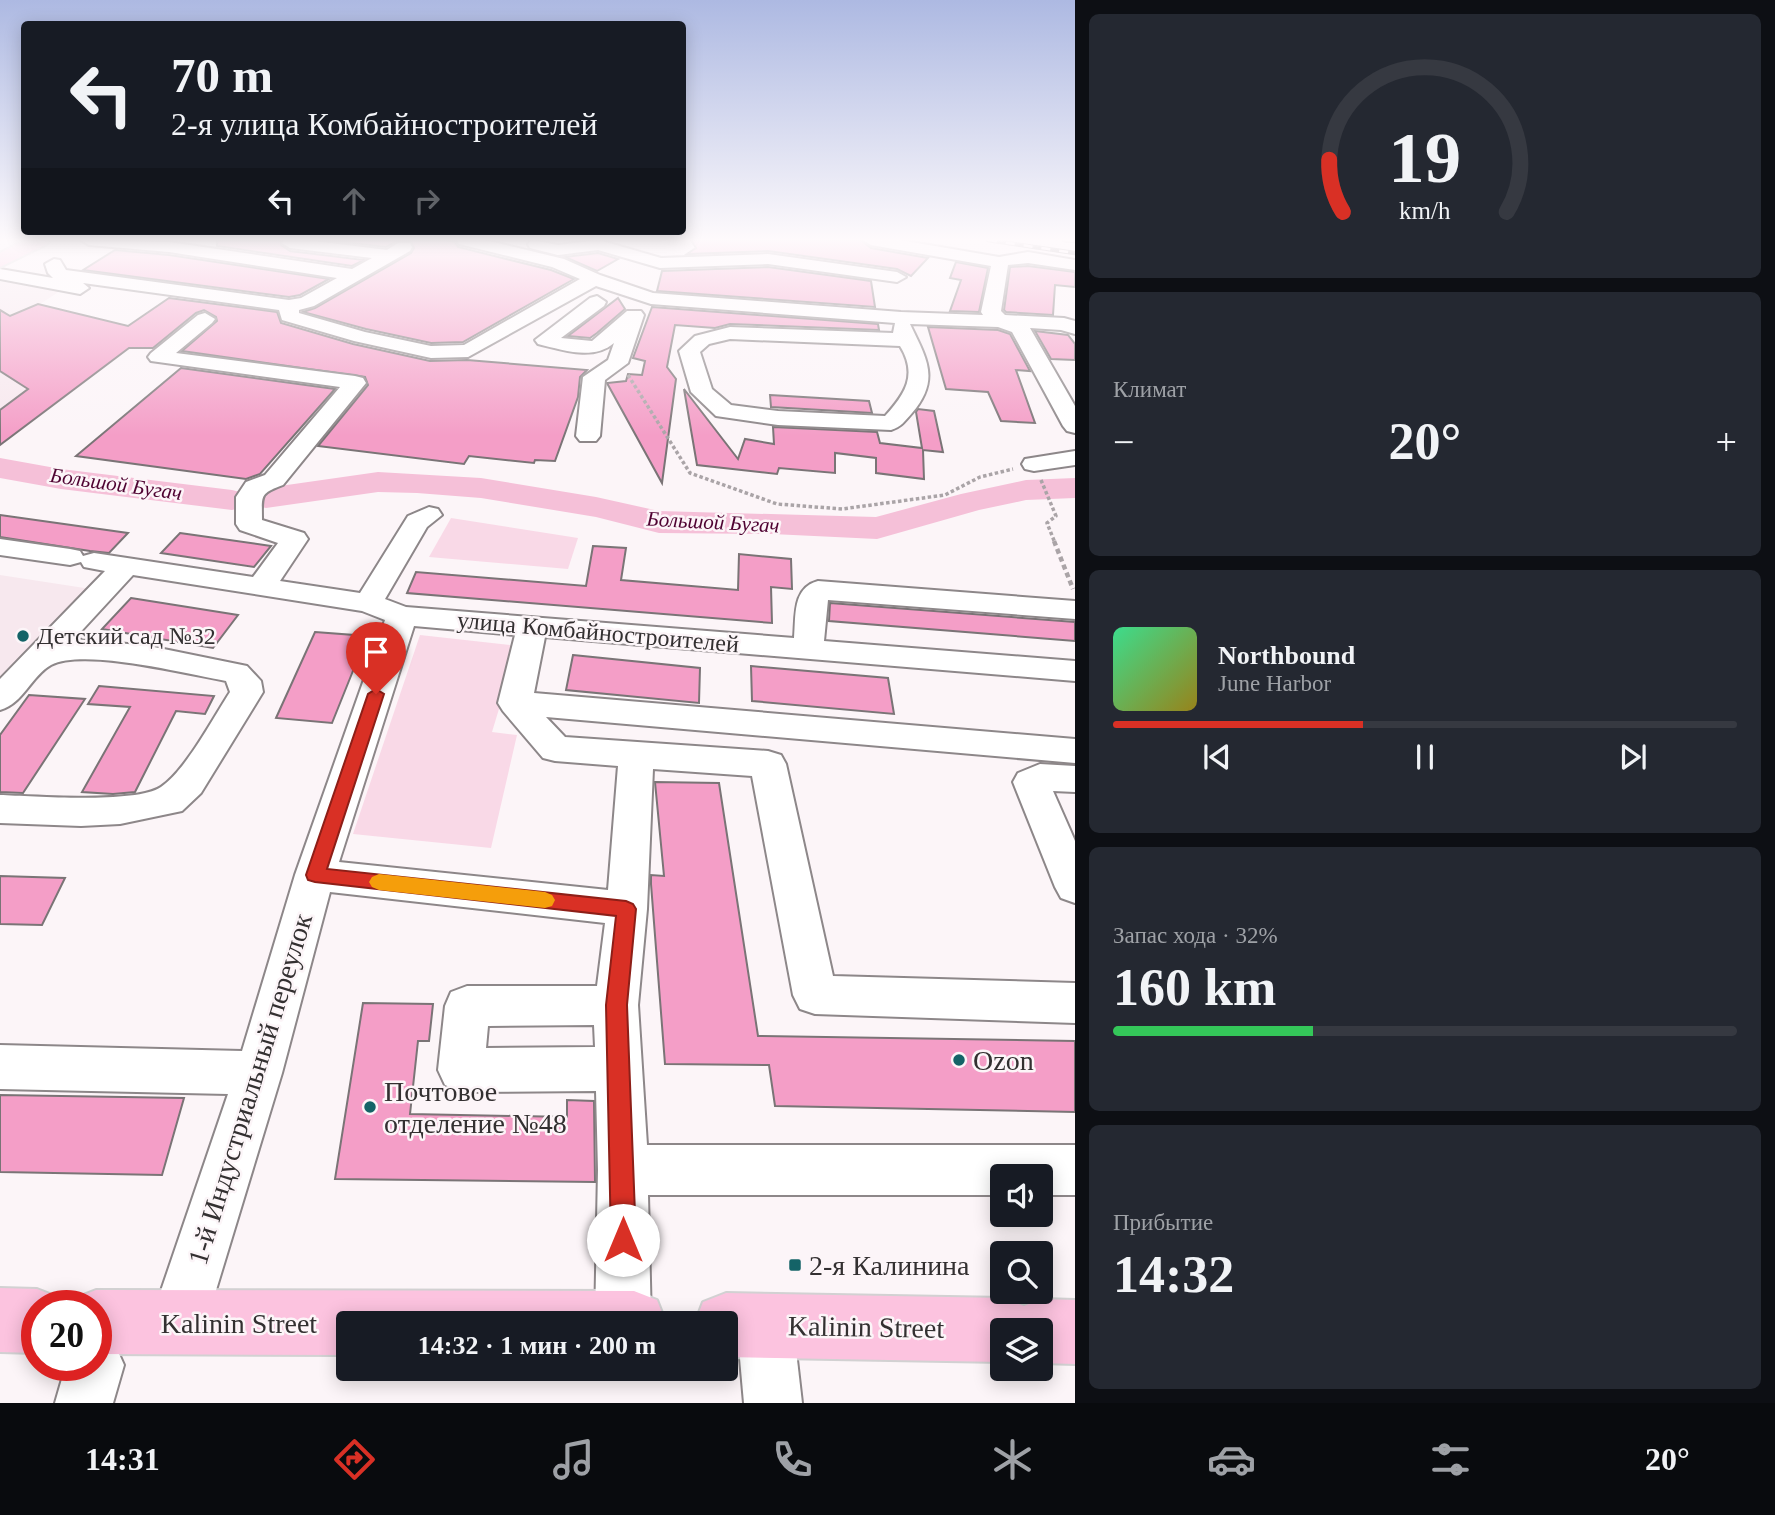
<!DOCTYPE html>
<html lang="ru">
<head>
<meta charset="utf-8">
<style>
	body { margin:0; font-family:"Times New Roman",serif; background:#242831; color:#f1f3f6; height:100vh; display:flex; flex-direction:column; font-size:26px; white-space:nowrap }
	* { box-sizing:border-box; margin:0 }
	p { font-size:23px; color:#9ea1a6 }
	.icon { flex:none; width:38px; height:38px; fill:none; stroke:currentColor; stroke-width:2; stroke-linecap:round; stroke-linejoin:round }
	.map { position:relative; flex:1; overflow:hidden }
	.sheet { display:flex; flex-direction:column; gap:14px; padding:14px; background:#0d0f14; width:700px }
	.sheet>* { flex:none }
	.guide { position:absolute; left:21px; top:21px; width:665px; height:214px; border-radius:7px; box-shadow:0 4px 18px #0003; background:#171b24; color:#f1f3f6; overflow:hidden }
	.fabs { position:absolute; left:990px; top:1164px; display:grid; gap:14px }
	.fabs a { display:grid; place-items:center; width:63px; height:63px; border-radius:7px; background:#171b24; box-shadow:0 4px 18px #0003; font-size:35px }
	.speed { position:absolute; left:21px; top:1290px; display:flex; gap:14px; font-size:35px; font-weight:700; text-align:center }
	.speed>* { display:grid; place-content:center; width:91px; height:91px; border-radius:50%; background:#171b24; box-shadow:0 4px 18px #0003; line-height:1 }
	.speed .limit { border:10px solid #d22; background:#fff; color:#111 }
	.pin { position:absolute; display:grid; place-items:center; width:60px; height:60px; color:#fff; margin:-72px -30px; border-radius:50% 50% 50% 0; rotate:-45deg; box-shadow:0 0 7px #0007 }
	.pin .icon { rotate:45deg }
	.me { position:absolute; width:77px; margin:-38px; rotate:0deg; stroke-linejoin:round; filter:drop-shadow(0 0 5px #0008) }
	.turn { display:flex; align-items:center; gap:24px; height:147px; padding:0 35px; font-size:32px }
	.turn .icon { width:91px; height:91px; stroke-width:2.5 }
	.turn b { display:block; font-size:49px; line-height:60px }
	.lanes { display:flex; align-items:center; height:66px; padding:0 35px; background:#0003; justify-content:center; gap:35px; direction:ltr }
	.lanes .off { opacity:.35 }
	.big { font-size:52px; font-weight:800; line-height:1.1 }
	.sheet .widget { flex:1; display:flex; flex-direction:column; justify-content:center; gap:10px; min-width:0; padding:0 24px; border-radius:10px; background:#242831 }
	.sheet .dial { align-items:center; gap:0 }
	.dial svg { height:182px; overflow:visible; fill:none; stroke:#363941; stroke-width:7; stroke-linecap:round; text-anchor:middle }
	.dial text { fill:#f1f3f6; stroke:none }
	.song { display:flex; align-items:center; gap:21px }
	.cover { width:84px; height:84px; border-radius:10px; background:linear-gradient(135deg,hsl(150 70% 55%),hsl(50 70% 35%)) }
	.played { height:7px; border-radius:4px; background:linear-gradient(90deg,#d93025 40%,#363941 40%) }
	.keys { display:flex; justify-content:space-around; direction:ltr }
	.heat { display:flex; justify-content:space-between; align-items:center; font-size:38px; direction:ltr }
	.charge { height:10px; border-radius:5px; background:linear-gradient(90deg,#34c759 32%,#363941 0) }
	.trip { position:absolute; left:336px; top:1311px; width:402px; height:70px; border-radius:7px; background:#171b24; box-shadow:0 4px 18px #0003; font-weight:800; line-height:70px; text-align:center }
	.tabs { display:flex; height:112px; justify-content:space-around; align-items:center; background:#090b0e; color:#9ea1a6 }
	.tabs .icon { width:49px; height:49px }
	.tabs .active { color:#d93025 }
	.tabs b { font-size:32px; color:#f1f3f6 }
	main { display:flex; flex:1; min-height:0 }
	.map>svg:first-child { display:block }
	.built { fill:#f7e8ee }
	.green { fill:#f9d9e7 }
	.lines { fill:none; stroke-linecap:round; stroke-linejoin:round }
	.river { fill:#f5c0d8; fill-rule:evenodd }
	.building { fill:#f49ec7; stroke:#7a7476; stroke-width:2 }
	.minor-casing { stroke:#8d8789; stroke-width:4 }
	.major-casing { stroke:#d2d1d2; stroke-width:4 }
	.path-far1 { stroke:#aaa4a7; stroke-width:3.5; stroke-dasharray:3.5 2.5; stroke-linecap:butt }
	.path { stroke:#aaa4a7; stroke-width:4.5; stroke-dasharray:5 3.5; stroke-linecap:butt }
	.minor { fill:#fff; fill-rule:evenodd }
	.major { fill:#fcc3df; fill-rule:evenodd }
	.rail-casing { stroke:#524e50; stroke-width:4.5 }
	.rail { stroke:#fcf5f8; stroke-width:2.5; stroke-dasharray:9; stroke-linecap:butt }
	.route { fill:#d93025; stroke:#8d1f18; stroke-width:2 }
	.slow { fill:#f59e0b }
	.poi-dot { fill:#146367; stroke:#fcf5f8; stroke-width:2.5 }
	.labels { text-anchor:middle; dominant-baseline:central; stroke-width:5; stroke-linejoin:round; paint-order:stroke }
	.far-water-label { font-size:21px; font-style:italic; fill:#4f0332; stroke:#fcf5f8 }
	.street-label { font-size:24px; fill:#333031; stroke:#fcf5f8 }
	.poi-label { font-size:24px; fill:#333031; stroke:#fcf5f8; text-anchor:start }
	.near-poi-label { font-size:28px; fill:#333031; stroke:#fcf5f8; text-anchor:start }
	.near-street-label { font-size:28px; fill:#333031; stroke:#fcf5f8 }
</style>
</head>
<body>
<main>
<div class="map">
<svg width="1075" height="1403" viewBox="0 0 1075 1403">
	<rect width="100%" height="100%" fill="#fcf5f8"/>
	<g class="built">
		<polygon points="0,281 60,291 40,304 119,324 0,410"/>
		<polygon points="0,575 91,589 0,683"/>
	</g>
	<g class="green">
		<polygon points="451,518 578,538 568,569 429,557"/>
		<polygon points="420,635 518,646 492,732 517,735 491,848 353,834"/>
	</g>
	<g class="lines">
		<g class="river">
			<polygon points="0,458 61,469 232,490 244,493 249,500 244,507 232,510 61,489 0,478"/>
			<polygon points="378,472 481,478 596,497 659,511 876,517 961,494 1026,480 1075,478 1075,498 1026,500 979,510 877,539 772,534 659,533 596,517 481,498 417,493 378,492 266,508 254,505 249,498 254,491 266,488"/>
		</g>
	</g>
	<g class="building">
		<polygon points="217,240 281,240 281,245 290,251 364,260 352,266 217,246"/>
		<polygon points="327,240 447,240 455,242 458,247 551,270 574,279 463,342 431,343 366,329 303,312 315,308 411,253 414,248 410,240 397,241 386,247"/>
		<polygon points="691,240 861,240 871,248 928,258 911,276 897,269 768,251 687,254 696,248"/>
		<polygon points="115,250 169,255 329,279 300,295 289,297 83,270"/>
		<polygon points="598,253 618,259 597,271 565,257"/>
		<polygon points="956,262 988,268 979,312 950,311 961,280 950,278"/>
		<polygon points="1028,266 1075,272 1075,287 1055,285 1053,315 1006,312 1004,310 1010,267"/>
		<polygon points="768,267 871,281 875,307 657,291 662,271"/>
		<polygon points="169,298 277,312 281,323 353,344 430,361 467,360 587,370 580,377 578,397 555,461 535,460 534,463 469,456 464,464 318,446 368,385 365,377 182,351 217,321 216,317 204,310 196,313 153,348 129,348 0,445 0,410 28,389 0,371 0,310 10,316 38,304 128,326"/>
		<polygon points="618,298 625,309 597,333 590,338 568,336"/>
		<polygon points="652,307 878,324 879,330 730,324 715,328 675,325 667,367 676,379 662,483 607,383 626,381 628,374 642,375 645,361 633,358"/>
		<polygon points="928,327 998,330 1010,334 1030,371 1016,370 1035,423 1001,421 988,392 946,389"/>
		<polygon points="1035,331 1068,335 1075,344 1075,360 1051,359"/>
		<polygon points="181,368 335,389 260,474 246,479 76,456"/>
		<polygon points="684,389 738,459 745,439 774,444 773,427 877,432 880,443 922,448 916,412 918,409 934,411 943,452 923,450 924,479 876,473 876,458 835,453 835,473 779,468 777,474 697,465"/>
		<polygon points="770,395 869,401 872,413 771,407"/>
		<polygon points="0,515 128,533 109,553 90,551 0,537"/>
		<polygon points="180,533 271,546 254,567 161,553"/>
		<polygon points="593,546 626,548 621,580 738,590 739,554 791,559 792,589 771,587 772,623 407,593 416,572 586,586"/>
		<polygon points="131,598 238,615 213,648 102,629"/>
		<polygon points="830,603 1075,622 1075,641 829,621"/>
		<polygon points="315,632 367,636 332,723 276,718"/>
		<polygon points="573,655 700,668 699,703 566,690"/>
		<polygon points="751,666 888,678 894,714 752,701"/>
		<polygon points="99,686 214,696 205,714 176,711 135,792 113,794 82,792 130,707 88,704"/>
		<polygon points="29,695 85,699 23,793 0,792 0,735"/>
		<polygon points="655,782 719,783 758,1036 1075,1041 1075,1112 775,1106 769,1065 665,1064 651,884 651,875 664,876"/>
		<polygon points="0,876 65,878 42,925 0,924"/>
		<polygon points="363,1003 433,1004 429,1041 418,1041 410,1114 567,1117 567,1100 594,1101 595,1182 335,1179"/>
		<polygon points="0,1095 184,1098 162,1175 0,1172"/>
	</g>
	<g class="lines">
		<g class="minor-casing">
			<g id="minor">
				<path d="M81,240L169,242L352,269L372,258L290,248L282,243L284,240H306L387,250L398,243H410L412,247L410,251L314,306L299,310V313L365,332L431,346L464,345L580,279L552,267L459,244L457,240H485L564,259L600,275L653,293L901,312L983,315L981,312L991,266L871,245L863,240H900L999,257L1028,252L1075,260V270L1028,263L1008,265L1001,311L1005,315L1064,318L1075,321V334L1061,330L1030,328L1075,406V433L1067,431L1063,426L1012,332L998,327L910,324C926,358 941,379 912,413C905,421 901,427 891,430L778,425L716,416L691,392L679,351L695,336L730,327L893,333L895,323L651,304L596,286L468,357L431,358L354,341L282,320L279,310L83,283L89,288L80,294L0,279V269L53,278L48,273L45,264L54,259L60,260L66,270L289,300L301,298L337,278L169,252L89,245ZM730,339L900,346C918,375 905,394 885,416L778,411L731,405L712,389L700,352L709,344Z"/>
				<polygon points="532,240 558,245 599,240 661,258 768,254 897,272 906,277 897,282 768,264 660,268 598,250 558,255 530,248 528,244"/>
				<path d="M597,296L606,302L604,306L561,338L592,341L627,311H641L644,315L628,363L605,380L600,436L596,441H580L576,436L583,377L608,360L614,343C593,361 563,350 538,344L535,340L590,298Z"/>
				<path d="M205,313L215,319L212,323L176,353L355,376L363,378L366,383L283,485C259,494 262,495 262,520L304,533L308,539L280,581L360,593L408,516L429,507L438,509L442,515L427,527L385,599L406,607L794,638C796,616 792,588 818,581L1075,601V619L828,600L824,641L1075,661V681L545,637L534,693L1075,739V763L546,717L565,737L768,751L781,755L786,764L833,976L1075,983V1023L815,1014L800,1009L793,995L752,776L653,769L647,909L638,1005L647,1145H1075V1195H1041V1176H1003V1195H648L651,1323H595L598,1170L596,1091L461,1092L445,1085L438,1070L445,1006L451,992L467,986H597L605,923L330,892L282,1073L206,1323L198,1343L178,1351L158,1343L150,1323L228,1094L0,1089V1045L242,1051L295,875L385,620L362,611L133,575L74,639L149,646L247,666L261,681L263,692L201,793L182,811L120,824L81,826L0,823V795C32,796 136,804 161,787C186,770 213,718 230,692L226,681C186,674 85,648 51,665C31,676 24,703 0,710V679L105,571L84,567L81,562L70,565L0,555V539L70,549L80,551L83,556L94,553L253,577L278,543L240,530L236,524V497L246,482L265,475L340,387L151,361L148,357L151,353L198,315ZM414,626L515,635L498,703L503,711L543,758L555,761L618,766L608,890L339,862ZM594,1025L595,1047L486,1048L488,1026Z"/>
				<polygon points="1075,451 1075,465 1034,471 1025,469 1022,464 1025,459"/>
				<polygon points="1040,764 1075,766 1075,792 1053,791 1075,841 1075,903 1061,898 1055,887 1013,782 1018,773"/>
				<polygon points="765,1297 785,1305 793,1325 802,1403 744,1403 737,1325 745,1305"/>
				<polygon points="96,1337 115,1345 124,1365 113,1403 55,1403 66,1365 96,1365"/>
			</g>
		</g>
		<g class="major-casing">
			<g id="major">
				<polygon points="25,240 50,240 47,244 0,267 0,253"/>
				<polygon points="0,1288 37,1289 60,1298 63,1306 37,1306 37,1353 0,1352"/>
				<polygon points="96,1290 634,1291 657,1300 666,1323 348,1323 348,1355 96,1354 96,1306 71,1306 73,1299"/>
				<polygon points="726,1293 1005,1298 1024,1306 1041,1299 1075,1300 1075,1364 1041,1363 1041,1330 1003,1330 1003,1362 726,1357 726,1323 695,1323 703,1302"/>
			</g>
		</g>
		<g class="path-far1">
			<polyline points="628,375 690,473 777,504 842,509 945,495 980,477 1013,469"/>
			<polyline points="1041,480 1056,516 1047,523 1055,543"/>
		</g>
		<polyline class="path" points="1054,541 1073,589"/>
		<use href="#minor" class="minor"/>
		<use href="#major" class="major"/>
		<g class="rail-casing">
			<g id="rail">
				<polyline points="988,240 1075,253"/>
				<polyline points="1064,240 1075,241"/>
			</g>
		</g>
		<use href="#rail" class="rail"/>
	</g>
	<linearGradient id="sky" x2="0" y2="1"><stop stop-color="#adb9e2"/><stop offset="0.55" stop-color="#fefafc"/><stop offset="1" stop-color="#fefafc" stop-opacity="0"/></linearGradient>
	<rect width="1075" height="436" fill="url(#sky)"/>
	<polygon class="route" points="376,689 384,694 327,869 626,901 633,904 636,909 627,1005 636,1240 632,1249 623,1253 614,1249 611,1240 606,1005 616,916 315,882 308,880 306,875 368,694"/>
	<polygon class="slow" points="379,874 545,892 552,895 555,900 552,906 545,908 379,890 372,887 369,882 372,877"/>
	<g class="poi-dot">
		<circle cx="23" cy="636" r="7"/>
		<circle cx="959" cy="1060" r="7"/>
		<circle cx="370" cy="1107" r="7"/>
		<rect x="788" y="1258" width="14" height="14" rx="3.5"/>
	</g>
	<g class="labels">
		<g class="far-water-label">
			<text transform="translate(116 484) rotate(8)">Большой Бугач</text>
			<text transform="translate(713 522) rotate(3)">Большой Бугач</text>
		</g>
		<g class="street-label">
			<text transform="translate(598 632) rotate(5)">улица Комбайностроителей</text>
		</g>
		<g class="poi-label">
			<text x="37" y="636">Детский сад №32</text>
		</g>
		<g class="near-poi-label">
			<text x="973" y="1060">Ozon</text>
			<text x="384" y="1091">Почтовое<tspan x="384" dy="32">отделение №48</tspan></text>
			<text x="809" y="1265">2-я Калинина</text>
		</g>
		<g class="near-street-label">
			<text transform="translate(250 1089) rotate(-73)">1-й Индустриальный переулок</text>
			<text x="239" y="1323">Kalinin Street</text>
			<text transform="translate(866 1327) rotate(1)">Kalinin Street</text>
		</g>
	</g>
</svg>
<div class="fabs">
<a><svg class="icon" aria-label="sound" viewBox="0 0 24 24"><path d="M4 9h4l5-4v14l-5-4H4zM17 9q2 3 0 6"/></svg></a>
<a><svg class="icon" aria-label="search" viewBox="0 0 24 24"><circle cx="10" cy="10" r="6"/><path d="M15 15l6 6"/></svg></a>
<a><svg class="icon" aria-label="layers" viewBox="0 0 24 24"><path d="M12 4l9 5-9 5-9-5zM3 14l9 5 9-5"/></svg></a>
</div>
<div class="speed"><div class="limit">20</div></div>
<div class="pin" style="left:376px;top:694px;background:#d93025"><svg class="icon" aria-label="arrive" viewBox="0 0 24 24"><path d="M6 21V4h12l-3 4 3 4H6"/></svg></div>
<svg class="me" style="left:623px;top:1240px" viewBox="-20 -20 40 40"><circle r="19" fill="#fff"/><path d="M0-13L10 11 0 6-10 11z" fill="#d93025"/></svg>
<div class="trip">14:32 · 1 мин · 200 m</div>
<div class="guide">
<div class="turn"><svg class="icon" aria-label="left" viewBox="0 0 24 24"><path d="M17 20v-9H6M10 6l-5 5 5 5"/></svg><div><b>70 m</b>2-я улица Комбайностроителей</div></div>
<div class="lanes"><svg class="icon" aria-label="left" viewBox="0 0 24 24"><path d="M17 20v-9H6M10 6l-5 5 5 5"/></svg><svg class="icon off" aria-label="ahead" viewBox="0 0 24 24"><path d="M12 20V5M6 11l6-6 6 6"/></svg><svg class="icon off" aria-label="right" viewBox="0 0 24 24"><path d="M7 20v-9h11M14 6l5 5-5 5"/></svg></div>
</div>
</div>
<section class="sheet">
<div class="widget dial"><svg viewBox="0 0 100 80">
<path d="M14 69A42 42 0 1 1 86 69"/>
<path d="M14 69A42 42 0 0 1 8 46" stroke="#d93025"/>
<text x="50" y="56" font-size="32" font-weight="700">19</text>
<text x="50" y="72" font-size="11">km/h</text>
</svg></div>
<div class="widget"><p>Климат</p>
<div class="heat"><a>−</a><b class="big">20°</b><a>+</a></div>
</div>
<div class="widget">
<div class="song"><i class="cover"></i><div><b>Northbound</b><p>June Harbor</p></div></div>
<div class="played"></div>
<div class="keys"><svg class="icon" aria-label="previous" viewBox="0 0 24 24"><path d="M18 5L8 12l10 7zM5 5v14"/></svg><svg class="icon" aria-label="pause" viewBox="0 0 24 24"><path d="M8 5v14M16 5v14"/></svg><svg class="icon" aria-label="next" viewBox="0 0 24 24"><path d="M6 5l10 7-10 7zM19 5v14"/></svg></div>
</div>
<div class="widget"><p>Запас хода · 32%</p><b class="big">160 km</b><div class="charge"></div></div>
<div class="widget"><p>Прибытие</p><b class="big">14:32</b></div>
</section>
</main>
<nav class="tabs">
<b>14:31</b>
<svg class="icon active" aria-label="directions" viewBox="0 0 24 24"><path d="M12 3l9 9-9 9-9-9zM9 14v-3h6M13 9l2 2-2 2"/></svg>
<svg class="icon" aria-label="music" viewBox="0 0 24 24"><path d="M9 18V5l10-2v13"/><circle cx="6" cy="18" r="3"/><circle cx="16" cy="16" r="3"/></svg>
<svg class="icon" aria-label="phone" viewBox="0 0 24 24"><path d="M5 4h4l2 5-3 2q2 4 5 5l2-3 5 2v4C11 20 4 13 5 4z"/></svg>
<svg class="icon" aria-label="climate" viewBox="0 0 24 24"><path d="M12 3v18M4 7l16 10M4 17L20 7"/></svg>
<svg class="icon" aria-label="car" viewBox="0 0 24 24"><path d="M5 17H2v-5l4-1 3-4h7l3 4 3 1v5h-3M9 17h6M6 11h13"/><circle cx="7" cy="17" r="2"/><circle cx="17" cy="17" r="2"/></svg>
<svg class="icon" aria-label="filters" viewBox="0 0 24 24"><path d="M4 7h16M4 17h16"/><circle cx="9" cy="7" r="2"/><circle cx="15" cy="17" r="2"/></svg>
<b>20°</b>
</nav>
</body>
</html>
